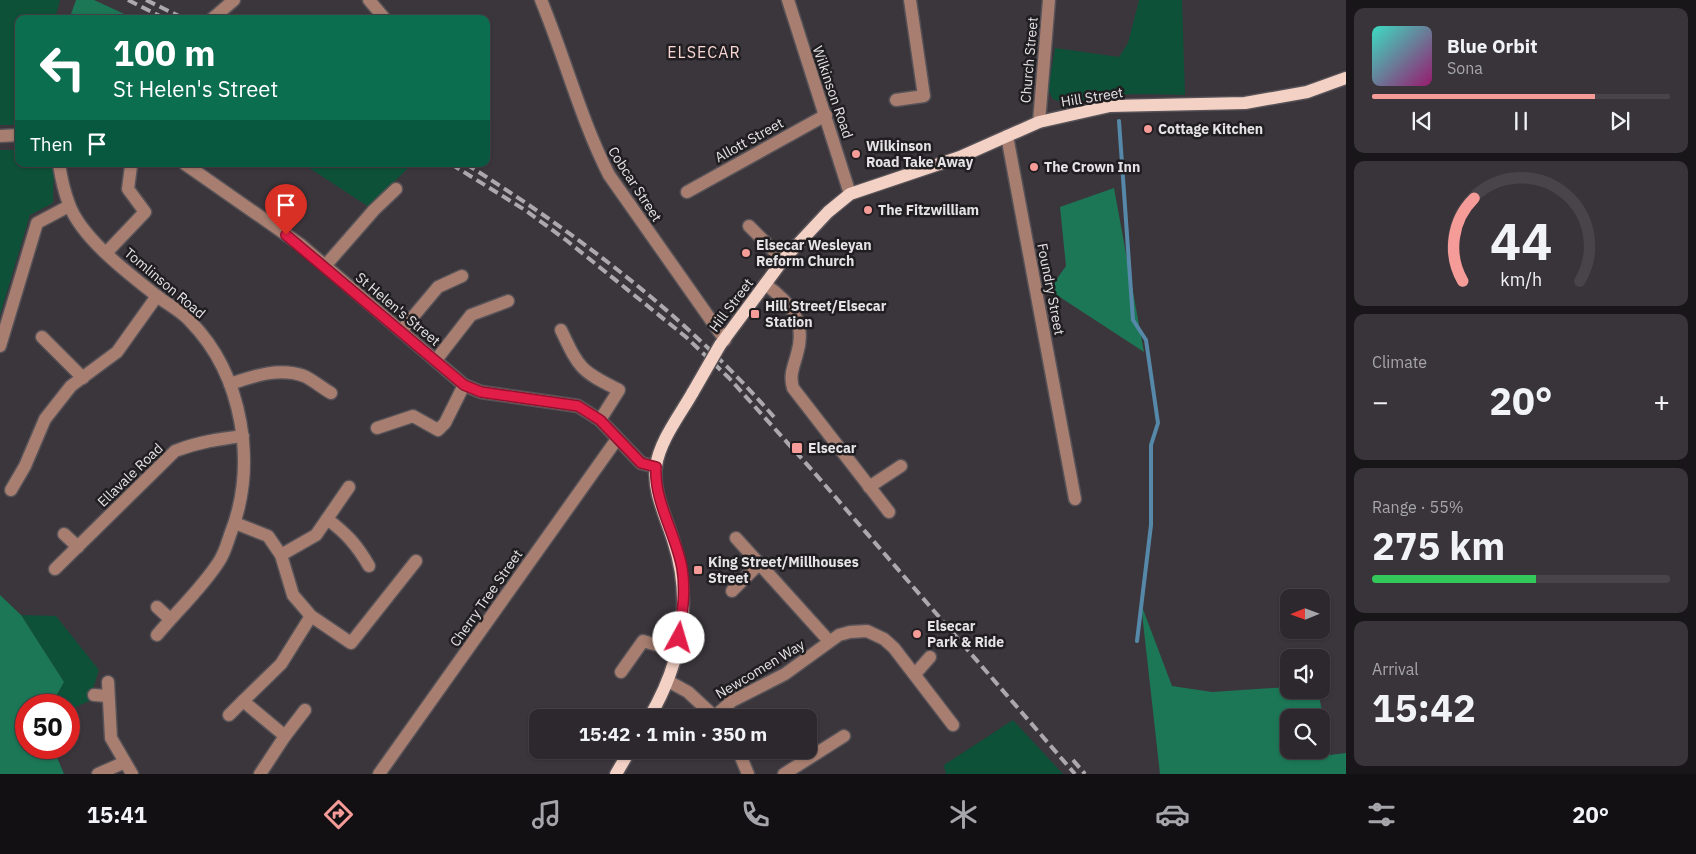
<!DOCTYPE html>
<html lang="en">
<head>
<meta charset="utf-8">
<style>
	body { margin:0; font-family:"IBM Plex Sans",sans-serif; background:#383439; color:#f1f3f6; height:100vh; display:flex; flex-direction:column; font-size:19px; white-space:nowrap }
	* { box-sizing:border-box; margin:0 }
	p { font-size:16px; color:#a6a6aa }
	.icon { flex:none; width:28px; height:28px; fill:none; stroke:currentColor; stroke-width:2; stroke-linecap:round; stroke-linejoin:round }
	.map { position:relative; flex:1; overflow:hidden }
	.details { display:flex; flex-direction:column; gap:8px; padding:8px; background:#181619; width:350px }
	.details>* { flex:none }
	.banner { position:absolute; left:15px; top:15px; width:475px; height:152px; border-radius:10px; box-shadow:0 1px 4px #0004,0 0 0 1px #484449; background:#0b6e4f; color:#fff; overflow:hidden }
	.needle { width:32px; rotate:269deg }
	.controls { position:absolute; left:1280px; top:589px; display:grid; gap:10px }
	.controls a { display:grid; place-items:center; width:50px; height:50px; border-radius:10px; background:#2c282d; box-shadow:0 1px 4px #0004,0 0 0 1px #484449; font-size:25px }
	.speed { position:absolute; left:15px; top:694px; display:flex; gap:10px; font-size:25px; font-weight:700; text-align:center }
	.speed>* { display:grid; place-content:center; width:65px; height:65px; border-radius:50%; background:#2c282d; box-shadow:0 1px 4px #0004,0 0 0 1px #484449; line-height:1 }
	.speed .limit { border:8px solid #d22; background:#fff; color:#111 }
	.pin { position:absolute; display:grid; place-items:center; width:42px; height:42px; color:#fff; margin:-51px -21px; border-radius:50% 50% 50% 0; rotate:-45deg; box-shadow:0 0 5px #0007 }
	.pin .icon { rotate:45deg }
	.me { position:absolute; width:55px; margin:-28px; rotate:6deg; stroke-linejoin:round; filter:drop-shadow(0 0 4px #0008) }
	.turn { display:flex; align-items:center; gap:18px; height:105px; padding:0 15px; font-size:22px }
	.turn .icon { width:65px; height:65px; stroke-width:2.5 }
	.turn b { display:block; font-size:35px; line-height:42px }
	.then { display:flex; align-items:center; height:48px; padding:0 15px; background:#0003; gap:10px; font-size:19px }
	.big { font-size:38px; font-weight:700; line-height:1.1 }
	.details .tile { flex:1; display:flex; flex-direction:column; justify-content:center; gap:8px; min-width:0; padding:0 18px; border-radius:10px; background:#383439 }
	.details .dial { align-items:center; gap:0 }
	.dial svg { height:130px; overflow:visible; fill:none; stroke:#484449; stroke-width:7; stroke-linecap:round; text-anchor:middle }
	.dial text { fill:#f1f3f6; stroke:none }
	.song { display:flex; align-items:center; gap:15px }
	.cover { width:60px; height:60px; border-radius:8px; background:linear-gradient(135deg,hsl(170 70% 55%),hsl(320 70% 35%)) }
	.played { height:5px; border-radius:2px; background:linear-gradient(90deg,#f59b98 75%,#484449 75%) }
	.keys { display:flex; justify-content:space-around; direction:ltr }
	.heat { display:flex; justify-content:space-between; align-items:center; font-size:28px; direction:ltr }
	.charge { height:8px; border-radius:4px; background:linear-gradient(90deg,#34c759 55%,#484449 0) }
	.trip { position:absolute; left:529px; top:709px; width:288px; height:50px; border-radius:10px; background:#2c282d; box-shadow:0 1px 4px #0004,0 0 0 1px #484449; font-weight:700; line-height:50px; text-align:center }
	.dock { display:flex; height:80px; justify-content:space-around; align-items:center; background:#121012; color:#a6a6aa }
	.dock .icon { width:35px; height:35px }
	.dock .selected { color:#f59b98 }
	.dock b { font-size:22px; color:#f1f3f6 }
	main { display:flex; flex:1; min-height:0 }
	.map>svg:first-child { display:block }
	.green { fill:#0e5139 }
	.forest { fill:#1c7756; fill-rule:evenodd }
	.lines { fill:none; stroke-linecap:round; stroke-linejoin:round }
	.stream { stroke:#5689a9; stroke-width:4 }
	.minor-casing { stroke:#565257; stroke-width:15 }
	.major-casing { stroke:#565257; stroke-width:15 }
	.minor { stroke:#a77e70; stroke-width:12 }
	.major { stroke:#f4d1c5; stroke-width:12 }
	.rail { stroke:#aca9ad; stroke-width:4; stroke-dasharray:10 5; stroke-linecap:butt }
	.major-bridge-casing { stroke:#565257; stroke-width:15; stroke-linecap:butt }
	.major-bridge { stroke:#f4d1c5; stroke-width:12 }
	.route-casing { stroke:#92132f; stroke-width:12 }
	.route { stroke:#e11d48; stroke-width:9 }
	.poi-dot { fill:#f59b98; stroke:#201e21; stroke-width:2 }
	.labels { text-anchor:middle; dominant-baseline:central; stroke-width:5; stroke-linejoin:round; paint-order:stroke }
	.street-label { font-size:14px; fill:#e6e3e6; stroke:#201e21 }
	.poi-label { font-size:14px; font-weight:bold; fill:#e6e3e6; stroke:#201e21; text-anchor:start }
	.quarter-label { font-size:16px; letter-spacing:1px; fill:#f9d6d4; stroke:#201e21 }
</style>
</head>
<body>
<main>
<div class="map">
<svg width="1346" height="774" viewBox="0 0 1346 774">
	<rect width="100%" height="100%" fill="#3b363c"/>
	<g class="green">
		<polygon points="0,0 60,0 55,19 19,19 19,125 0,125"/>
		<path d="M1139,0H1182L1185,95C1159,95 1132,93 1106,96C1088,98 1071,107 1053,99L1048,90L1055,48L1119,57L1128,43Z"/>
		<polygon points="0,150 19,150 19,164 54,164 53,203 30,215 0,315"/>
		<polygon points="303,164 412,164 369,207"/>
		<polygon points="21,615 56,616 99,670 89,701 69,710 69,705 51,705 64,682"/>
		<polygon points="1013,720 1063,774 946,774 944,765"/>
	</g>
	<g class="forest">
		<polygon points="76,0 94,0 135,19 80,19 71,14"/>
		<polygon points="1114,188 1144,352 1049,290 1066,266 1060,207"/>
		<polygon points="0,595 21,615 64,682 51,705 26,705 26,748 53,748 64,774 0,774"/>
		<path d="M1141,604L1172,686L1212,692L1289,687V690H1318L1330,755L1346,753V774H1160ZM1289,718H1321V750H1289Z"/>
	</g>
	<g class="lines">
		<polyline class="stream" points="1119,121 1133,320 1146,340 1158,423 1151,445 1151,525 1137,641"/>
		<g class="minor-casing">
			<g id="minor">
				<polyline points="369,0 385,19"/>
				<path d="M541,0C565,58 581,120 609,175L725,340"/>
				<polyline points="788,0 850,194"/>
				<polyline points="212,19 234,0"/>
				<polyline points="896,100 924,96 910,0"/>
				<polyline points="1039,122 1049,0"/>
				<polyline points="0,136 19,135"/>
				<polyline points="1007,136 1075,499"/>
				<path d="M59,164C61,177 64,191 69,204C81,238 129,274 157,296C167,304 181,311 190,321C243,375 258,465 230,535C227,544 224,555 218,563C201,589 177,611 157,635"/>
				<polyline points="185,164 301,245 464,385 481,392 578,406 600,420 641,463 656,467"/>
				<polyline points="687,192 826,115"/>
				<polyline points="749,226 783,260"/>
				<polyline points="106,253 145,212 128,189 131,166"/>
				<polyline points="325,266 374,210 396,189"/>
				<path d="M765,284C790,302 807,322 797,354C794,366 789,375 793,388L889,512"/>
				<path d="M561,330C579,368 580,371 619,390L600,420"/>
				<polyline points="401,331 438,287 462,276"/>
				<polyline points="42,337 83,378"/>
				<polyline points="0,346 37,223 69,206"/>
				<polyline points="436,360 471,315 508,301"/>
				<path d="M230,384C254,376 279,367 304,376C313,380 322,388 331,393"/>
				<polyline points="377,428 413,416 438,430 445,423 464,385"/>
				<polyline points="869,487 901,466"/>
				<polyline points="11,490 25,466 45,419 71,386 117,352 157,296"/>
				<path d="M327,519C346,533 357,545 369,566"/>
				<polyline points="235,523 268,536 281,555 293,595 311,616 351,643 416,561"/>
				<polyline points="64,534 78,547"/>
				<polyline points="736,538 829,641"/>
				<polyline points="281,555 316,535 349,487"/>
				<path d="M55,569L175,451C198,442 219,439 243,436"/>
				<polyline points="732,591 759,564"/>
				<polyline points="157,607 170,619"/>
				<polyline points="621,672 643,641 678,651"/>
				<polyline points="915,674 930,657"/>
				<polyline points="668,681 688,692 716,718"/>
				<polyline points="108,682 111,738 132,774"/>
				<polyline points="94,695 108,696"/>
				<polyline points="229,715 243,701"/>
				<polyline points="715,716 732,701 785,674 839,635 850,632 867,631 884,639 894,648 953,725"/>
				<polyline points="285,736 305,710"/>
				<polyline points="738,750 748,774"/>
				<polyline points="98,774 123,763"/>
				<polyline points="260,774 285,736 243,701 281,664 311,616"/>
				<polyline points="379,774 617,439"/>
				<polyline points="784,774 844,736"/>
			</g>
		</g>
		<g class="major-casing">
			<g id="major">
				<polyline points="720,345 783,260 828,212 850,194 960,157 1039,122 1110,106 1245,103 1307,92 1346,78"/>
				<path d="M649,718C682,662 693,601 673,540C666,517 652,490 656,466C660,440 680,415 693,392"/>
				<polyline points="616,774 630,750"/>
			</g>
		</g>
		<use href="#minor" class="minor"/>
		<use href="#major" class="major"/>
		<g class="rail">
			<polyline points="128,0 166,19"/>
			<polyline points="146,0 185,19"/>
			<polyline points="451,164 525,210 566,240 686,337 729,378 812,470 1075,774"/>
			<path d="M466,164C579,235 686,316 774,417"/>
			<polyline points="1073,760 1085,774"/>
		</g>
		<g class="major-bridge-casing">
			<polyline id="major-bridge" points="693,392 720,345"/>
		</g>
		<use href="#major-bridge" class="major-bridge"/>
	</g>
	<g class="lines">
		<g class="route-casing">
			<path id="route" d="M286,235L464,385L481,392L578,406L600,420L641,463L656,467C654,502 676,534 682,568C686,591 682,615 679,638"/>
		</g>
		<use href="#route" class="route"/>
	</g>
	<g class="poi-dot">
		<circle cx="1148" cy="129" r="5"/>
		<circle cx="856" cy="154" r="5"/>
		<circle cx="1034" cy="167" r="5"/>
		<circle cx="868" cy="210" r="5"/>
		<circle cx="746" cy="253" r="5"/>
		<rect x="750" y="309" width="10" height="10" rx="2.5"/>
		<rect x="791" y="442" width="12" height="12" rx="2.5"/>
		<rect x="693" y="565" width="10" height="10" rx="2.5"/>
		<circle cx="917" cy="634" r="5"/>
	</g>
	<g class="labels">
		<g class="street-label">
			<text transform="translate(1029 60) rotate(-85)">Church Street</text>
			<text transform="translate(833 92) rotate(71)">Wilkinson Road</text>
			<text transform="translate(1092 97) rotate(-9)">Hill Street</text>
			<text transform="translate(749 140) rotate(-29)">Allott Street</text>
			<text transform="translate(635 184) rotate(57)">Cobcar Street</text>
			<text transform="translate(165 283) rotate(40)">Tomlinson Road</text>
			<text transform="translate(1051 289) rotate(79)">Foundry Street</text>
			<text transform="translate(731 305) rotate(-53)">Hill Street</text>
			<text transform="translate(398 309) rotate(40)">St Helen's Street</text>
			<text transform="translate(130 475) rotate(-44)">Ellavale Road</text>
			<text transform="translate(486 598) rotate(-55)">Cherry Tree Street</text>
			<text transform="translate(760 669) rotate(-31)">Newcomen Way</text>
		</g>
		<g class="poi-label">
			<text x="1158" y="129">Cottage Kitchen</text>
			<text x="866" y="146">Wilkinson<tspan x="866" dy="16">Road Take Away</tspan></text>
			<text x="1044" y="167">The Crown Inn</text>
			<text x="878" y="210">The Fitzwilliam</text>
			<text x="756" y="245">Elsecar Wesleyan<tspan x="756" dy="16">Reform Church</tspan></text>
			<text x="765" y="306">Hill Street/Elsecar<tspan x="765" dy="16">Station</tspan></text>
			<text x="808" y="448">Elsecar</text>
			<text x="708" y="562">King Street/Millhouses<tspan x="708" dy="16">Street</tspan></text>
			<text x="927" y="626">Elsecar<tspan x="927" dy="16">Park &amp; Ride</tspan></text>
		</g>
		<g class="quarter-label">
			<text x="704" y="52">ELSECAR</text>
		</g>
	</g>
</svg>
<div class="controls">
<a><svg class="needle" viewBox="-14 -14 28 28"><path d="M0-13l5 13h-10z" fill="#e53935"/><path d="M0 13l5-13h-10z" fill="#a6a6aa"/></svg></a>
<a><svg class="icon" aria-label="sound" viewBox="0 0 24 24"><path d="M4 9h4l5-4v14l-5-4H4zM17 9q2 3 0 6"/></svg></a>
<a><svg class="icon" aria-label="search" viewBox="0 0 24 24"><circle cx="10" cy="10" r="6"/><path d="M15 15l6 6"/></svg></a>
</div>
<div class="speed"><div class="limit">50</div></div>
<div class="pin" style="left:286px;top:235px;background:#d93025"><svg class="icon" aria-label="arrive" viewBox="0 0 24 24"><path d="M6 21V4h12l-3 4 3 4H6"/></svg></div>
<svg class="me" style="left:679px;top:638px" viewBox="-20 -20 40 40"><circle r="19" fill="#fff"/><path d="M0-13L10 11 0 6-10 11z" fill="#e11d48"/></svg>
<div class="trip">15:42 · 1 min · 350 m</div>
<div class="banner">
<div class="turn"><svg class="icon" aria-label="left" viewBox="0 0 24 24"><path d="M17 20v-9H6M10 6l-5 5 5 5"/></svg><div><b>100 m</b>St Helen's Street</div></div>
<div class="then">Then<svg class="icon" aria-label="arrive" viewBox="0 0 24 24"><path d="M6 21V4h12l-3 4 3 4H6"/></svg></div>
</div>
</div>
<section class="details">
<div class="tile">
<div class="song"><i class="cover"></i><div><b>Blue Orbit</b><p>Sona</p></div></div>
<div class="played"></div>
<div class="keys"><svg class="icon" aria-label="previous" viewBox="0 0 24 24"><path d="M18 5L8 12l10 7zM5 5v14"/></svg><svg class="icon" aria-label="pause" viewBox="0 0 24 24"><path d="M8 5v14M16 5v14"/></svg><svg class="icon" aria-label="next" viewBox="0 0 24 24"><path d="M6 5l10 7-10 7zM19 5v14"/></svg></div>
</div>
<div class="tile dial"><svg viewBox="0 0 100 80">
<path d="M14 69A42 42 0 1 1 86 69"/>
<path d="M14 69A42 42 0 0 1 21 18" stroke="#f59b98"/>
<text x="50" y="56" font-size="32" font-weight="700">44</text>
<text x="50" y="72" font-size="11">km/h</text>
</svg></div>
<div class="tile"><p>Climate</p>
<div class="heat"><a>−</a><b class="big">20°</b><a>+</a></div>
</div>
<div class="tile"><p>Range · 55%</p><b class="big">275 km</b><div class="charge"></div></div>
<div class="tile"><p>Arrival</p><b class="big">15:42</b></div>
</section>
</main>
<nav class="dock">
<b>15:41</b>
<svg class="icon selected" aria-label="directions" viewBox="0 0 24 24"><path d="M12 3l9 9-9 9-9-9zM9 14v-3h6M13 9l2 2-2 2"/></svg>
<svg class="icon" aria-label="music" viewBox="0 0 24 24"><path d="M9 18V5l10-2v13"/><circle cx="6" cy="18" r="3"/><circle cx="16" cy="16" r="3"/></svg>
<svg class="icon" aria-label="phone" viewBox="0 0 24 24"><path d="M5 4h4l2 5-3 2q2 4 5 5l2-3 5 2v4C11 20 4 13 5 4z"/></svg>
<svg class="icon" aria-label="climate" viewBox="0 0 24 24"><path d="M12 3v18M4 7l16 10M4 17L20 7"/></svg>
<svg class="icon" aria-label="car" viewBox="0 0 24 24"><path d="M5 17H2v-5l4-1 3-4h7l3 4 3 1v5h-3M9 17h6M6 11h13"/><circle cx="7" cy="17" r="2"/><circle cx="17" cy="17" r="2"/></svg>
<svg class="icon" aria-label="filters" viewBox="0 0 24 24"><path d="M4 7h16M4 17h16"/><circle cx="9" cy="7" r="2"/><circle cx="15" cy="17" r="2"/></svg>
<b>20°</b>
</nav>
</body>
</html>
